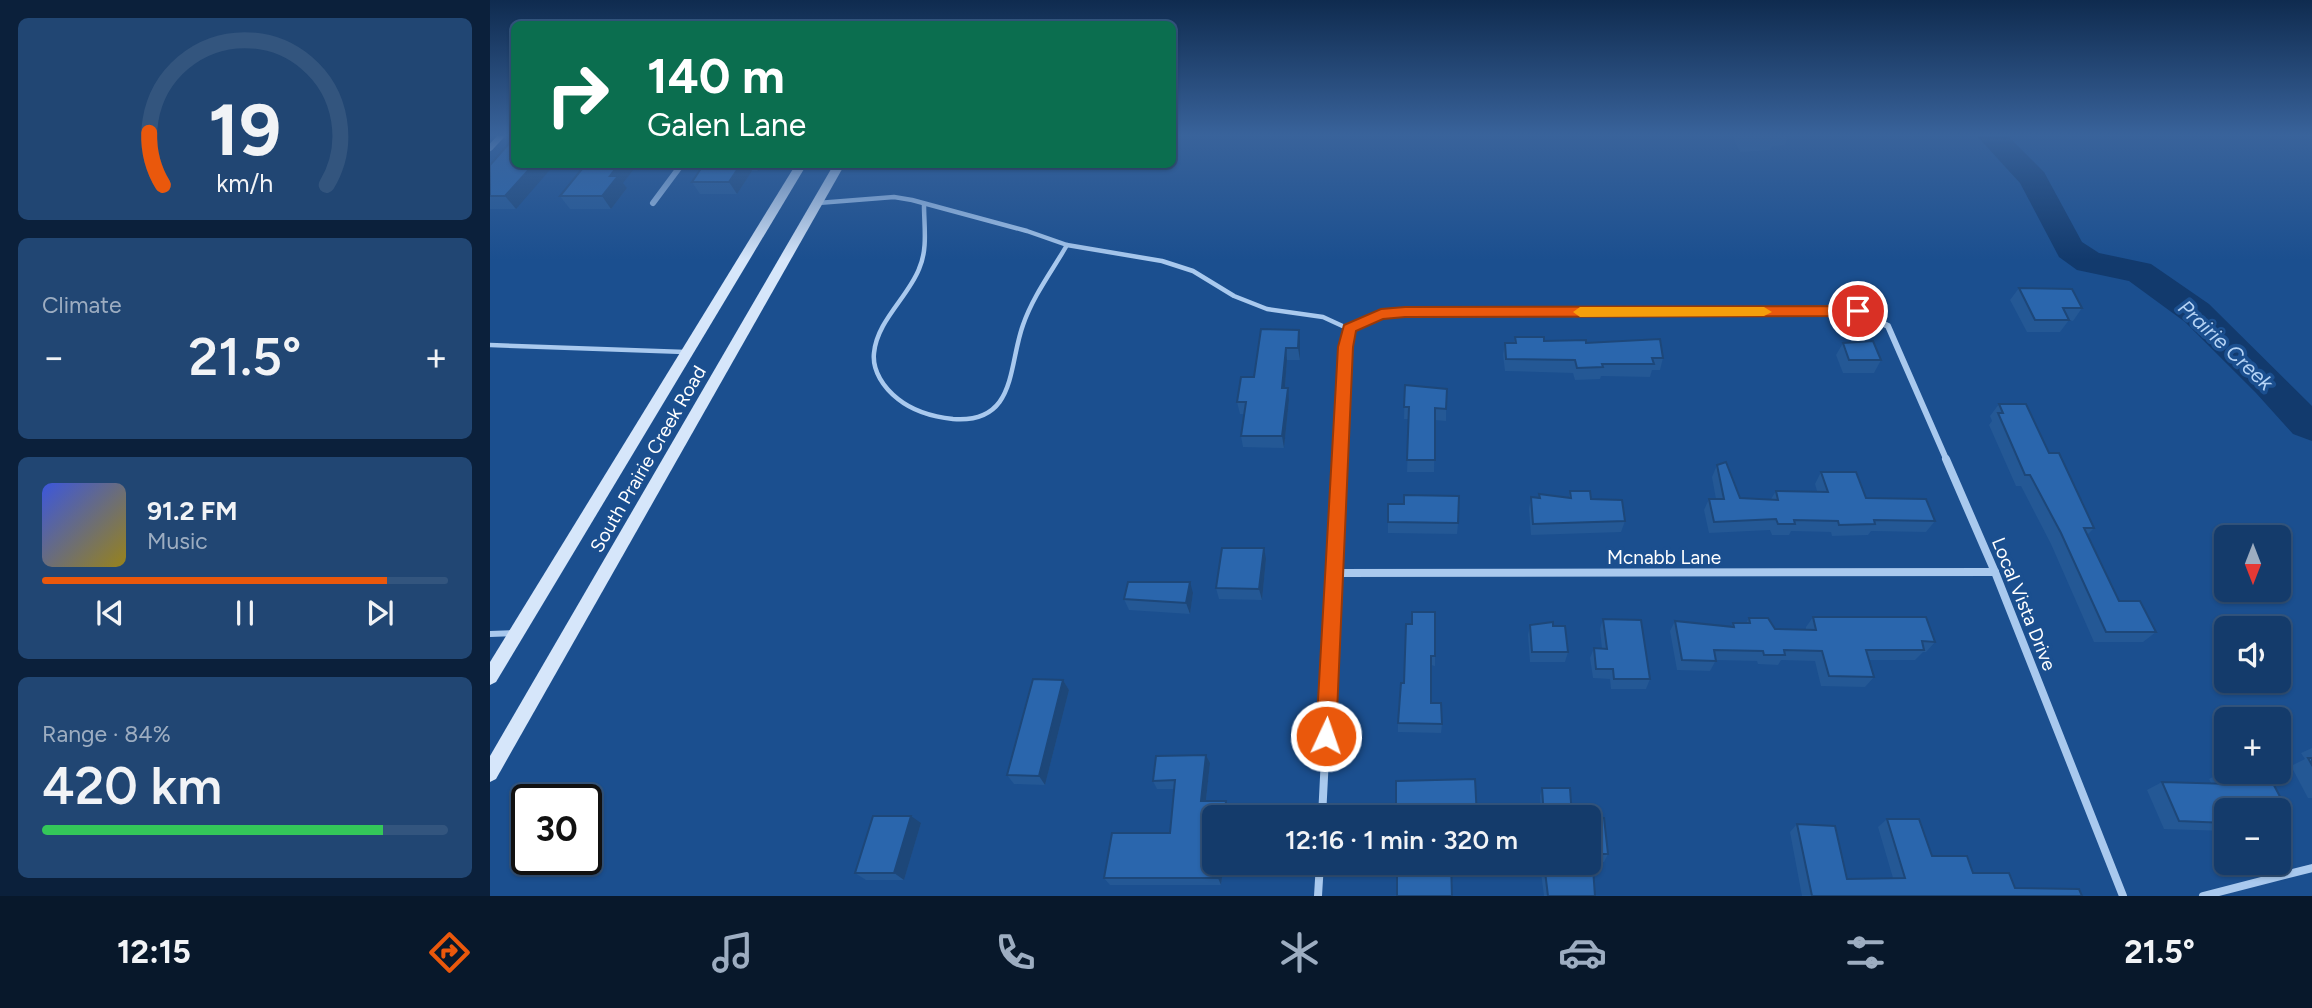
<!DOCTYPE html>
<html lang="en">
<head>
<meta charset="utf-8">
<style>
	body { margin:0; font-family:Figtree,sans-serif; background:#214673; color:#f1f3f6; height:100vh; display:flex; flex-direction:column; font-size:26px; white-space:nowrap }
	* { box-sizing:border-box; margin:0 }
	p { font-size:23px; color:#9dadc1 }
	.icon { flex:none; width:38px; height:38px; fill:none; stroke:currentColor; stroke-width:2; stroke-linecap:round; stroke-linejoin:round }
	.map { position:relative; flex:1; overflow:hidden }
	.sheet { display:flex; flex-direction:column; gap:18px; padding:18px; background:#0b203b; width:490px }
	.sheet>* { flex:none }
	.hud { position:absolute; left:21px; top:21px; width:665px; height:147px; border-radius:10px; box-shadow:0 2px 5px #0004,0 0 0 2px #33557e; background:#0b6e4f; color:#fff; overflow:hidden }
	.needle { width:46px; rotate:180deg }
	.fabs { position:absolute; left:1724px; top:525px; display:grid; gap:14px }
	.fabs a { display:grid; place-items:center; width:77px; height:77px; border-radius:10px; background:#143b6b; box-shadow:0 2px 5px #0004,0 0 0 2px #33557e; font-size:35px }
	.speed { position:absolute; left:21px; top:784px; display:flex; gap:14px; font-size:35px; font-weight:700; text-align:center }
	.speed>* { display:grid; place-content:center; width:91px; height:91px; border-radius:50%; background:#143b6b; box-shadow:0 2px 5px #0004,0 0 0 2px #33557e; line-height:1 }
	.speed .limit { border:4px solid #111; border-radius:10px; background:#fff; color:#111 }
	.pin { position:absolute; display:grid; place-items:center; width:60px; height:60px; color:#fff; margin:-30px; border:4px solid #fff; border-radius:50%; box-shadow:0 2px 7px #0007 }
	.me { position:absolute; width:77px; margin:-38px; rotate:3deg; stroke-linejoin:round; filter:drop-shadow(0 0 5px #0008) }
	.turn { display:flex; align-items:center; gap:24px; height:147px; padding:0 21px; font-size:32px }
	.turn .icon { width:91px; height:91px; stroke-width:2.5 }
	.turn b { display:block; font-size:49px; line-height:60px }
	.big { font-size:52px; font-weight:600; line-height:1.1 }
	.sheet .tile { flex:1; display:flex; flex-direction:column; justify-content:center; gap:10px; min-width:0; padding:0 24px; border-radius:10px; background:#214673 }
	.sheet .dial { align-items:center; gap:0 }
	.dial svg { height:182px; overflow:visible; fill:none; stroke:#33557e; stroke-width:7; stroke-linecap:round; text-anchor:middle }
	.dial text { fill:#f1f3f6; stroke:none }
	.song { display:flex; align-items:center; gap:21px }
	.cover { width:84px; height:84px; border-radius:10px; background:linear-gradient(135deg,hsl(230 70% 55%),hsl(50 70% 35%)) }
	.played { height:7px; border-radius:4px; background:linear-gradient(90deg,#ea580c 85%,#33557e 85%) }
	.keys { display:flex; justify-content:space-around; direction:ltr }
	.heat { display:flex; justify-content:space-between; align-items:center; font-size:38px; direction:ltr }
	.charge { height:10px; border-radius:5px; background:linear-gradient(90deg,#34c759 84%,#33557e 0) }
	.trip { position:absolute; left:712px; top:805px; width:399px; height:70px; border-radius:10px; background:#143b6b; box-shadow:0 2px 5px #0004,0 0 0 2px #33557e; font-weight:600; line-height:70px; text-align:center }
	.tab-bar { display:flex; height:112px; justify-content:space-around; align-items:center; background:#08182b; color:#9dadc1 }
	.tab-bar .icon { width:49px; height:49px }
	.tab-bar .selected { color:#ea580c }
	.tab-bar b { font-size:32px; color:#f1f3f6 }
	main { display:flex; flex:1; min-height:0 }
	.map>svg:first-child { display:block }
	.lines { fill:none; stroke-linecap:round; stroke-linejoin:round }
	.river { fill:#123a6d; fill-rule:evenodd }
	.lane-far1 { stroke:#a9c9ee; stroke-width:4.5 }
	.lane { stroke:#a9c9ee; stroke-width:6 }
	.street-far1 { stroke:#a9c9ee; stroke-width:6 }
	.street { stroke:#a9c9ee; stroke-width:8 }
	.secondary { fill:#d6e6fa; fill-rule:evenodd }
	.wall { fill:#245895 }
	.shaded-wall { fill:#1d4779 }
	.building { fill:#2a66ad; stroke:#1d4779; stroke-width:2 }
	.route { fill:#ea580c; stroke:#983908; stroke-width:2 }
	.slow { fill:#f59e0b }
	.labels { text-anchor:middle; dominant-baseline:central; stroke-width:7; stroke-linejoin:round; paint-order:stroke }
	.street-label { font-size:19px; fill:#fff; stroke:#1b4f8f }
	.water-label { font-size:21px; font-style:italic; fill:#b5d3f5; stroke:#1b4f8f }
</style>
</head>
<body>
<main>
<section class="sheet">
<div class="tile dial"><svg viewBox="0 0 100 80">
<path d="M14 69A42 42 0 1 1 86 69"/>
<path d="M14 69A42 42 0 0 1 8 46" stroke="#ea580c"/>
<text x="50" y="56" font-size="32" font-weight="700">19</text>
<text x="50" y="72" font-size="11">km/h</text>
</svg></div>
<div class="tile"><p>Climate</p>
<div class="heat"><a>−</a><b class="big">21.5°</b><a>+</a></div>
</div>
<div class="tile">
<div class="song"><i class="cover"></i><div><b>91.2 FM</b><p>Music</p></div></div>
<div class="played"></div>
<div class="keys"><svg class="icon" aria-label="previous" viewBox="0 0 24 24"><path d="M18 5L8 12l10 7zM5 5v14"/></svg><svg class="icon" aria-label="pause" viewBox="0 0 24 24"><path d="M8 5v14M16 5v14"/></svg><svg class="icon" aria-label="next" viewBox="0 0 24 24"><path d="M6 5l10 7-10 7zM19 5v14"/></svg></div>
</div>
<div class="tile"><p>Range · 84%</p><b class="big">420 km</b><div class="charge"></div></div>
</section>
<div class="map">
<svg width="1822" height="896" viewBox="0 0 1822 896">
	<rect width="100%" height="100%" fill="#1b4f8f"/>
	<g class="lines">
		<polygon class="river" points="1485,134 1516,134 1554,172 1592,242 1609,253 1661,264 1719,304 1822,406 1822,441 1803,434 1766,393 1695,322 1639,281 1587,270 1569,257 1530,183"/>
		<g class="lane-far1">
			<polyline points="328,203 404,197 422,200 537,231 577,245 672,261 703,271 744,296 777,309 833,317 859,329"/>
			<path d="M434,205C434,226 438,249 429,269C418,297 387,321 384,353C382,371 394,388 408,399C423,411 444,417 463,419C527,424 518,366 533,325C543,296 562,271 577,245"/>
			<polyline points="0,345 195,352"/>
		</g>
		<polyline class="lane" points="0,634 23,633"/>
		<g class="street-far1">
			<polyline points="0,148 13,134"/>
			<polyline points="163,203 192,164"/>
			<polyline points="849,461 855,347 859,329 891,314 1368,311 1398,326 1457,461"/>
		</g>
		<g class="street">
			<polyline points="1456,459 1505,572 1633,896"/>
			<polyline points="844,573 1505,572"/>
			<polyline points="832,817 850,459"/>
			<polyline points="828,896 830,863"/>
			<polyline points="1713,896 1822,868"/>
		</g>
		<g class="secondary">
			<polygon points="306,164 317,164 6,682 0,685 0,662"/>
			<polygon points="344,164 355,164 6,779 0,782 0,756"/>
		</g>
	</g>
	<g class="wall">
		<polygon points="1242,134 1299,134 1295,145 1282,146 1280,150 1250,152"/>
		<polygon points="214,164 273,164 268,171 262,171 247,194 210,194 202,182"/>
		<polygon points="0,165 26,209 0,209"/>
		<polygon points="133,183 137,188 121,209 80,209 70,196"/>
		<polygon points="1529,288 1592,308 1583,321 1579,320 1570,332 1537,332 1520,300"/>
		<polygon points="771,329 810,342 810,360 797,360 795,388 799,400 794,448 753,447 751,436 754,414 750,414 747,402 764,377"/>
		<polygon points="1025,337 1054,341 1096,343 1173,358 1170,370 1162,370 1160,377 1111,376 1110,379 1085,380 1083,373 1015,371 1013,355 1015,343 1024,343"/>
		<polygon points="1353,343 1391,360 1384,373 1353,373 1346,355"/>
		<polygon points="915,385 956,409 956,421 945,420 944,472 917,472 919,419 914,419"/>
		<polygon points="1509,404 1559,453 1604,528 1597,535 1629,601 1666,632 1653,642 1604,642 1561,544 1531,486 1526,486 1499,425 1502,421 1500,416"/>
		<polygon points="1227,465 1250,498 1281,499 1286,491 1327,491 1325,484 1331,472 1376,498 1445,521 1436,532 1381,531 1378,535 1342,536 1341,532 1301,531 1299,535 1282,535 1280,530 1219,533 1214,510 1219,499 1226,499 1222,477"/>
		<polygon points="1080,491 1101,499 1135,521 1131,532 1041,535 1039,509 1041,497 1049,498 1049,494 1079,497"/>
		<polygon points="898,504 914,504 968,523 967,534 898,533"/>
		<polygon points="776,559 772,600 729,599 726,588"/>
		<polygon points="703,593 700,614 639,610 634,599"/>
		<polygon points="1323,617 1445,642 1436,652 1433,652 1425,660 1379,660 1384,677 1375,687 1331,686 1325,661 1291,660 1288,665 1268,664 1267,661 1226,660 1220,671 1187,670 1180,631 1185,621 1241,627 1243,623 1256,623 1259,618 1285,629 1316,630 1316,627"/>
		<polygon points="1113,619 1160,679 1156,689 1121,689 1120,679 1103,678 1100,658 1104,648 1112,649 1110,629"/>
		<polygon points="916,624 945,656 945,666 941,665 941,703 952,724 951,733 908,732 908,723 914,683"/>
		<polygon points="1040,625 1078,652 1075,662 1040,662 1038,635"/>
		<polygon points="573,680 579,690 555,785 524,784 517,775"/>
		<polygon points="1822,748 1822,798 1818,798 1801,766 1815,759 1811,753"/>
		<polygon points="716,755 720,763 716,801 736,801 739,809 739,817 724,817 724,863 734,863 731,885 620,885 614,878 680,833 684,789 667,789 663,781"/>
		<polygon points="1735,771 1796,808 1788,812 1788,810 1736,810 1736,831 1674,829 1657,790 1672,782 1721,783 1719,779"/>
		<polygon points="1052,788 1082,817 1051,817 1050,796"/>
		<polygon points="1099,818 1118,854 1114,862 1102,861 1105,896 1054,896 1050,865 1051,863 1099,863"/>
		<polygon points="1397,819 1442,856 1483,873 1525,888 1592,896 1312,896 1300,832 1307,824 1357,879 1403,878 1388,827"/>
		<polygon points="431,823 414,880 376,880 365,873"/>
	</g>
	<g class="shaded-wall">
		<polygon points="44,164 65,164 26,209 15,196"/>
		<polygon points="129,164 148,164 133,183 137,188 121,209 112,196 120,176"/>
		<polygon points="251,164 258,164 262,171 247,194 239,182"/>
		<polygon points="265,164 273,164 268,171"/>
		<polygon points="809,330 810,342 810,360 808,348"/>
		<polygon points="796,348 797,360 794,400 792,388"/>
		<polygon points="798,388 799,400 794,448 792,436"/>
		<polygon points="774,548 776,559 772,600 769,589"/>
		<polygon points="700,582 703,593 700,614 696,603"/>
		<polygon points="573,680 579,690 555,785 549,776"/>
		<polygon points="716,755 720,763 715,809 711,801"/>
		<polygon points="736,801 739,809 739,817 734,817"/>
		<polygon points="421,816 431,823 414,880 404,873"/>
		<polygon points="729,863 734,863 731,885 728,878"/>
	</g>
	<g class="building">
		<polygon points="24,138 24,164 44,164 15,196 0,196 0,165"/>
		<polygon points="96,164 129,164 120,176 128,176 112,196 70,196"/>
		<polygon points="214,164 251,164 239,182 202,182"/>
		<polygon points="1529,288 1582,289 1592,308 1573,308 1579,320 1545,320"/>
		<polygon points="771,329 809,330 808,348 796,348 792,388 798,388 792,436 751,436 756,402 747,402 751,377 764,377"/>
		<polygon points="1025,337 1054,337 1054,341 1096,340 1096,343 1170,339 1173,358 1162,358 1164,364 1112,364 1113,367 1087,368 1085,360 1016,359 1015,343 1026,343"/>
		<polygon points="1383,341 1391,360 1359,360 1353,343"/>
		<polygon points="915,385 957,389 956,409 945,408 945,460 917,460 919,407 914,407"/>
		<polygon points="1509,404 1536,404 1559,453 1569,453 1604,528 1594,528 1629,601 1650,601 1666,632 1616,632 1571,533 1540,475 1535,475 1508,413 1513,413"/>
		<polygon points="1236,462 1250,498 1288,500 1286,491 1338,492 1331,472 1366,472 1376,498 1436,499 1445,521 1384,520 1385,524 1349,525 1348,521 1304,520 1305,524 1288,524 1286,519 1224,522 1219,499 1234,499 1227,465"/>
		<polygon points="1080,491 1100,491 1101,499 1132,500 1135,521 1043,524 1041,497 1050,498 1049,494 1081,498"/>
		<polygon points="914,495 969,496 968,523 898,522 898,504 914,504"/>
		<polygon points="732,548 774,548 769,589 726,588"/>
		<polygon points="638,582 700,582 696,603 634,599"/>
		<polygon points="922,612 945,612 945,656 941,656 941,703 951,703 952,724 908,723 911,683 914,683 916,624 922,624"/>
		<polygon points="1323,617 1436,617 1445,642 1432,641 1434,650 1376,650 1384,677 1339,676 1332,651 1294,650 1295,655 1274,655 1273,651 1224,650 1226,661 1192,660 1185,621 1244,627 1243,623 1260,623 1259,618 1278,618 1285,629 1326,630"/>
		<polygon points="1113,619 1151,620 1160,679 1124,679 1123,669 1106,669 1104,648 1117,649"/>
		<polygon points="1063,622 1063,626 1075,626 1078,652 1042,652 1040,625"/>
		<polygon points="543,679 573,680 549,776 517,775"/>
		<polygon points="716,755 711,801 736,801 734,817 724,817 724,863 729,863 728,878 614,878 622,833 680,833 685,780 663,781 666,756"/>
		<polygon points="1818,758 1822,758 1822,765"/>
		<polygon points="1735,771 1736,772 1777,772 1796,808 1748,808 1749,810 1736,810 1736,823 1689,821 1672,782 1741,784"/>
		<polygon points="985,779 987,817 906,817 906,781"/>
		<polygon points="1052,788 1080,788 1082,817 1054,817"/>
		<polygon points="383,816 421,816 404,873 365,873"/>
		<polygon points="1099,818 1114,818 1118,854 1102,854 1105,896 1058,896 1054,863 1099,863"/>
		<polygon points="1397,819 1429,819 1442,856 1477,856 1483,873 1519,873 1525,888 1589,889 1592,896 1322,896 1307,824 1345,826 1357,879 1415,878"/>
		<polygon points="907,863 961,863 962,896 907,896"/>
	</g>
	<linearGradient id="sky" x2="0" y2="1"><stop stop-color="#0f2b4f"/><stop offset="0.52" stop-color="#39639b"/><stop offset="1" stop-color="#39639b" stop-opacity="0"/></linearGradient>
	<rect width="1822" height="260" fill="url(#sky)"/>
	<polygon class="route" points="1368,306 1375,311 1368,316 915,317 893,319 866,331 863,347 846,736 843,743 836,745 829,743 826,736 848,347 854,325 891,309 915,307"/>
	<polygon class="slow" points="1090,307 1274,307 1282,312 1274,316 1090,317 1083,312"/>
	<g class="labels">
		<g class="street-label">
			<text transform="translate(158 459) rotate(-60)">South Prairie Creek Road</text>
			<text x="1174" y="557">Mcnabb Lane</text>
			<text transform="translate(1534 604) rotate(68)">Local Vista Drive</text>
		</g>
		<g class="water-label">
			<text transform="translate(1736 345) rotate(43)">Prairie Creek</text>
		</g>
	</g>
</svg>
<div class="fabs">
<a><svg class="needle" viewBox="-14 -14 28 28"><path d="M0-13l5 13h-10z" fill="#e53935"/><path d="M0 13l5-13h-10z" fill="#9dadc1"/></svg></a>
<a><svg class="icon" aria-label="sound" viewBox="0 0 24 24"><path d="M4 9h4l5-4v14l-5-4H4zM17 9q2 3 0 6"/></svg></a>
<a>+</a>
<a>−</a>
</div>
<div class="speed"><div class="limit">30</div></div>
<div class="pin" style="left:1368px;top:311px;background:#d93025"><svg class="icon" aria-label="arrive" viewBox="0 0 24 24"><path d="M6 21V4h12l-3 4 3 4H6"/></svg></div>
<svg class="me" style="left:836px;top:736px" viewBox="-20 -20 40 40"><circle r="17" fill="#ea580c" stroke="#fff" stroke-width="3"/><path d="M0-11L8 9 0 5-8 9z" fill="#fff"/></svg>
<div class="trip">12:16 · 1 min · 320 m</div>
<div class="hud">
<div class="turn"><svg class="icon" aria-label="right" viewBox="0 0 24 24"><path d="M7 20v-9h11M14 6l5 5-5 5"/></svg><div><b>140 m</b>Galen Lane</div></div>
</div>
</div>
</main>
<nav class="tab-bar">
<b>12:15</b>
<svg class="icon selected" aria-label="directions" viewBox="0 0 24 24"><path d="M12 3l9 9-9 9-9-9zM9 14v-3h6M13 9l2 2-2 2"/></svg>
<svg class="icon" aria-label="music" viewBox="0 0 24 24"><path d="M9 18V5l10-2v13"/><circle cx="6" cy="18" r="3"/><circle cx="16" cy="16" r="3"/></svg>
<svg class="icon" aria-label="phone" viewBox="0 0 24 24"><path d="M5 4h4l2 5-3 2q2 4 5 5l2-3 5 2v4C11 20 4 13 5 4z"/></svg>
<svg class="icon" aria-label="climate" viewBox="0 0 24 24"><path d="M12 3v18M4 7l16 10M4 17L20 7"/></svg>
<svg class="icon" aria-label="car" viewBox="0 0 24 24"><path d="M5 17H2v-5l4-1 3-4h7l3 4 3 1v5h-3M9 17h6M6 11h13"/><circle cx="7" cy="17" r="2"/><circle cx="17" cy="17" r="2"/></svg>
<svg class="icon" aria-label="filters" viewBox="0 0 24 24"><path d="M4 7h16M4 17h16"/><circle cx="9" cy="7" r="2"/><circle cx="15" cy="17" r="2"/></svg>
<b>21.5°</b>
</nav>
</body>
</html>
